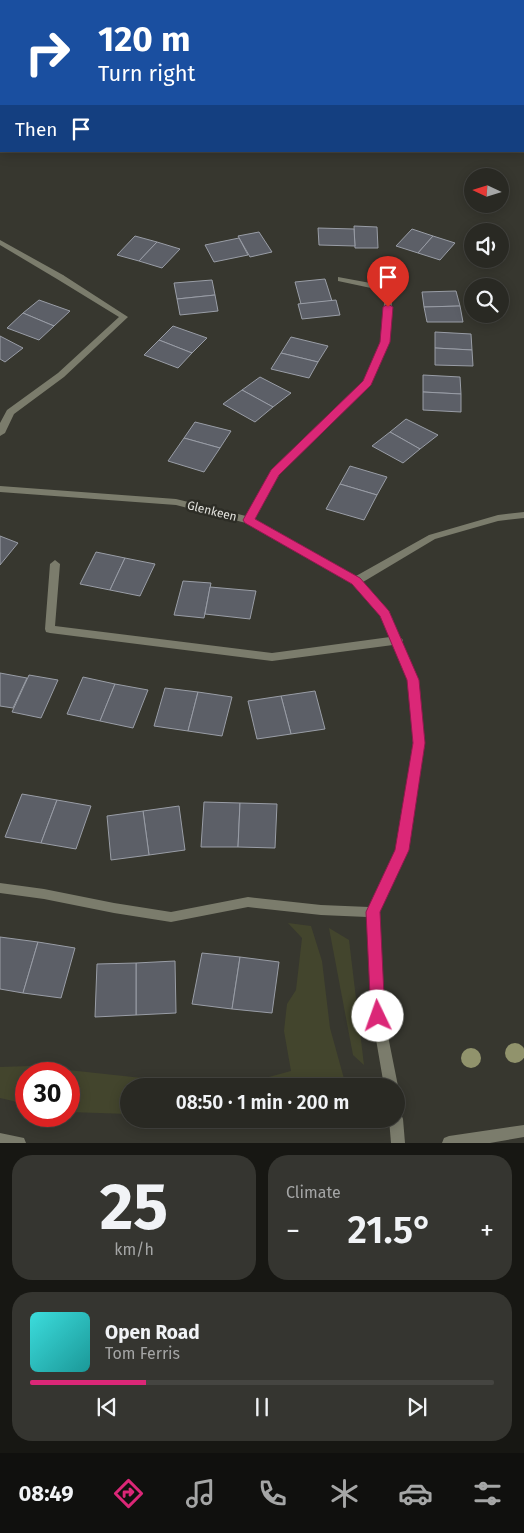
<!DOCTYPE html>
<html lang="en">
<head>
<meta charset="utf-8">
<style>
	body { margin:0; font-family:"Fira Sans",sans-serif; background:#353530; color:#f1f3f6; height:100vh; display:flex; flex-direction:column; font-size:19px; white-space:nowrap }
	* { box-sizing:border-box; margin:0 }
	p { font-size:16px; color:#a5a6a6 }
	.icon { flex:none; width:28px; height:28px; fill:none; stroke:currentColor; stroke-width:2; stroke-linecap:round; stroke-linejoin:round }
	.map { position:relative; height:1143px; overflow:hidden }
	.panel { display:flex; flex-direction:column; gap:12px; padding:12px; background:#171713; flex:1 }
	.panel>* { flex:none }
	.hud { position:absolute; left:0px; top:0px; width:525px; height:152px; box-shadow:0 2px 12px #0003,0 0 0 1px #454541; background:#1a4fa0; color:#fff; overflow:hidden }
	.needle { width:32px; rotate:274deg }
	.buttons { position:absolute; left:464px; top:168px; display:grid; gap:10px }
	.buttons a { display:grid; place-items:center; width:45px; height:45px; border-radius:50%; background:#292923; box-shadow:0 2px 12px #0003,0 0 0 1px #454541; font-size:25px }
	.speed { position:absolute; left:15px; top:1062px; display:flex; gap:10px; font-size:25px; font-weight:700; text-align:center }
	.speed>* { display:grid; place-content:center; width:65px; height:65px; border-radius:50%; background:#292923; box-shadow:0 2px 12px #0003,0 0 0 1px #454541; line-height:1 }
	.speed .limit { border:8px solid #d22; background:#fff; color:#111 }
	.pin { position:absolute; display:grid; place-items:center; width:42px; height:42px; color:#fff; margin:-51px -21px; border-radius:50% 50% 50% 0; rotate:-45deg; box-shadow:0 0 5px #0007 }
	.pin .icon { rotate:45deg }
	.me { position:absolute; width:55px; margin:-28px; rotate:357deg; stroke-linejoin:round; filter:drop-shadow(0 0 4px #0008) }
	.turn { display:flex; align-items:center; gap:18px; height:105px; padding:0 15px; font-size:22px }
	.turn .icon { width:65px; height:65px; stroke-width:2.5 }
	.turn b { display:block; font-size:35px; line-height:42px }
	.then { display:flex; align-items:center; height:48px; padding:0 15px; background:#0003; gap:10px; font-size:19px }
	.big { font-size:38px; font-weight:600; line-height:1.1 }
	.panel .tile { flex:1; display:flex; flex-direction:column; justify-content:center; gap:8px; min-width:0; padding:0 18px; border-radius:20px; background:#353530 }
	.panel .dial { align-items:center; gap:0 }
	.dial b { font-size:65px; line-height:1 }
	.song { display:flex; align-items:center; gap:15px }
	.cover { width:60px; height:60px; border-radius:8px; background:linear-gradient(135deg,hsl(180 70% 55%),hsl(180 70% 35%)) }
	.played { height:5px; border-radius:2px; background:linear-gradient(90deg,#db2777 25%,#454541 25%) }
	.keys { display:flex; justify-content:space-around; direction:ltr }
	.heat { display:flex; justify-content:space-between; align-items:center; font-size:28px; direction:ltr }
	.panel .tiles { flex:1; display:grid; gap:12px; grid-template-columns:1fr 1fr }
	.tile:last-child { grid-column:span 2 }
	.trip { position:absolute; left:120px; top:1078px; width:285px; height:50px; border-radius:25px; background:#292923; box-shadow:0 2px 12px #0003,0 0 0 1px #454541; font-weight:600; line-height:50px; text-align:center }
	.menu { display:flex; height:80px; justify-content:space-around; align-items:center; background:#10100e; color:#a5a6a6 }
	.menu .icon { width:35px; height:35px }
	.menu .on { color:#db2777 }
	.menu b { font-size:22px; color:#f1f3f6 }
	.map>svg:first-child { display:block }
	.green { fill:#43452d }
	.building { fill:#5c5f67; stroke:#999da6 }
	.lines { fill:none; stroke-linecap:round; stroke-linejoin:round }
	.service { fill:#7b7c6c; fill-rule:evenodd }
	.minor { fill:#7b7c6c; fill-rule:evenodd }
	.tree { fill:#91936c }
	.route { fill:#db2777; stroke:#8e194d }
	.labels { text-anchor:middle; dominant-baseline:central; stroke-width:5; stroke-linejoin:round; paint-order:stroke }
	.street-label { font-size:12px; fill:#e3e3de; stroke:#2d2d26 }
</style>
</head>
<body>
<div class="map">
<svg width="524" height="1143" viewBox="0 0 524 1143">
	<rect width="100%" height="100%" fill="#37372f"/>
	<g class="green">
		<polygon points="288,923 311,926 322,961 330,1028 346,1086 235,1086 291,1071 284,1031 287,1004 296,990 302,938"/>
		<polygon points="329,928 349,940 364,1065 353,1055"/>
		<polygon points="31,1066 216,1086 129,1086 129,1114 69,1112 69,1074 26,1074 26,1104 0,1098 0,1067"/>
	</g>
	<g class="building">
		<polygon points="325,0 387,0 390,1 323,1"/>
		<polygon points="354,226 377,227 378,248 355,248"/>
		<polygon points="318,228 354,229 355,246 319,245"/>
		<polygon points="412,229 433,236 418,253 396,246"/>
		<polygon points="259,232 272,252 250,257 238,236"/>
		<polygon points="135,236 157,242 139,261 117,255"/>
		<polygon points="433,236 455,243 440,260 418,253"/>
		<polygon points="239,238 248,255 214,262 205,245"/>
		<polygon points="157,242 180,249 162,268 139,261"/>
		<polygon points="325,279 332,301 301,304 295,282"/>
		<polygon points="212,280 215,295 177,299 174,283"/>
		<polygon points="456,291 460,306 424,307 422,292"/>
		<polygon points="215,295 218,311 180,315 177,299"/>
		<polygon points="39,300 70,311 54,326 23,313"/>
		<polygon points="336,300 340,315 302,319 298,304"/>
		<polygon points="460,306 463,322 427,322 424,307"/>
		<polygon points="23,313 54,326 39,340 7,328"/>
		<polygon points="173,326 207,338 192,353 159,340"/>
		<polygon points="435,332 471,334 472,350 435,348"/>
		<polygon points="0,336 23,348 5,362 0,359"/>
		<polygon points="291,337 328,346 318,362 281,353"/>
		<polygon points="159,340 192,353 178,368 144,355"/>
		<polygon points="435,348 472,350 473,366 435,365"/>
		<polygon points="281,353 318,362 309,378 271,369"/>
		<polygon points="423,375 460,377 461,394 423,392"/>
		<polygon points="260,377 291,393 273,407 242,390"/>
		<polygon points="242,390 273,407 255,422 223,404"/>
		<polygon points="423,392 461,394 461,412 423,410"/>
		<polygon points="406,419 438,435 420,449 390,432"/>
		<polygon points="195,422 231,431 220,448 184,438"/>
		<polygon points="390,432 420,449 403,463 372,446"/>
		<polygon points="184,438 220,448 204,472 168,461"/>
		<polygon points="350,466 387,477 377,495 340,484"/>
		<polygon points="340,484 377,495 364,520 326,509"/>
		<polygon points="0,536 18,543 0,565"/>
		<polygon points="96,552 125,558 110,590 80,584"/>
		<polygon points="125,558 155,564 140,596 110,590"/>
		<polygon points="183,581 211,583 204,618 174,615"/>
		<polygon points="210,587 256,591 250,619 205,614"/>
		<polygon points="0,673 27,678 13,708 0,706"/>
		<polygon points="29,675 58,680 41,718 12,712"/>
		<polygon points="83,677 115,684 100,721 67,714"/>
		<polygon points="115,684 148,690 133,728 100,721"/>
		<polygon points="165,688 198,692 188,731 154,726"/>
		<polygon points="315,691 325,729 291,734 281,696"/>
		<polygon points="198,692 232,697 222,736 188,731"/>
		<polygon points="281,696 291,734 257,739 248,701"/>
		<polygon points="22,794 57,800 41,843 5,837"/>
		<polygon points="57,800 91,806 76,849 41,843"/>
		<polygon points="204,802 240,803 238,847 201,847"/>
		<polygon points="240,803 277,804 275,848 238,847"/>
		<polygon points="179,806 185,850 149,855 143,811"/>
		<polygon points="143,811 149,855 111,860 107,816"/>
		<polygon points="0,937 38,942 23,993 0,989"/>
		<polygon points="38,942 75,948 61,998 23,993"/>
		<polygon points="202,953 240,957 232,1009 192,1004"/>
		<polygon points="240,957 279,962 272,1013 232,1009"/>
		<polygon points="175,961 176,1013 136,1015 136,963"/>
		<polygon points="136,963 136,1015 95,1017 97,964"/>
	</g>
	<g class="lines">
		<polygon class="service" points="0,240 63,275 64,277 63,279 57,279 0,245"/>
		<g class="minor">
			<polygon points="57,275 63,275 128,317 64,377 14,414 5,433 0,436 0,423 7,410 58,373 119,317 57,279"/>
			<polygon points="338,277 392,287 393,289 389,342 371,383 279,475 255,519 356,576 429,535 498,515 524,512 524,518 498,521 435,539 363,582 389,611 400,637 403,640 402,642 418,680 425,743 408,850 379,912 384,1016 398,1086 396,1089 396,1086 384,1086 372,1016 367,917 321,915 248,907 171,922 114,913 44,899 0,893 0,883 44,889 114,903 171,912 248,897 321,905 369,907 396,850 413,743 408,680 393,645 272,661 50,633 46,632 45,629 50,564 55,560 60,564 55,626 272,653 390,637 381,616 352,584 246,523 176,505 0,492 0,486 176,499 246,516 272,471 363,382 381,342 385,291 338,281"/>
			<polygon points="396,1113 401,1114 403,1119 405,1143 391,1143 389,1119 396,1119"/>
			<polygon points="524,1125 524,1137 490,1143 442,1143 444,1138 449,1136"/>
			<polygon points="0,1133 24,1138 26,1143 0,1143"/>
		</g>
	</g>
	<g class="tree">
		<circle cx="515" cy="1053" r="10"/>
		<circle cx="471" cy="1058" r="10"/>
	</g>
	<polygon class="route" points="388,304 393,307 390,342 371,385 279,475 255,519 360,578 389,611 419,680 425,743 409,850 380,912 385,1016 383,1021 378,1023 373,1021 371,1016 366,912 395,850 413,743 407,680 380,616 352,584 245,523 243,520 271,470 363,381 380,342 383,307"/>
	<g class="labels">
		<g class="street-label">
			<text transform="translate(212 511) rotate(14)">Glenkeen</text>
		</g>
	</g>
</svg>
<div class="buttons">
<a><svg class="needle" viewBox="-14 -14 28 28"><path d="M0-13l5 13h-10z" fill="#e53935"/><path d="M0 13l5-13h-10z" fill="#a5a6a6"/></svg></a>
<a><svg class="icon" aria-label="sound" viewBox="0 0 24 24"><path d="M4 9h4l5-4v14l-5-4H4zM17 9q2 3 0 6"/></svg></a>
<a><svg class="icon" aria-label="search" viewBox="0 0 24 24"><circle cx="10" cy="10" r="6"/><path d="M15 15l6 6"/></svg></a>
</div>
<div class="speed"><div class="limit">30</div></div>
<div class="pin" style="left:388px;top:307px;background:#d93025"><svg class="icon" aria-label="arrive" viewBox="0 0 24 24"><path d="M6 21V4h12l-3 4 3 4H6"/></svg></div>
<svg class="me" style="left:378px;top:1016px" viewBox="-20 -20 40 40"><circle r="19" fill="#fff"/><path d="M0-13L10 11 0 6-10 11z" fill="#db2777"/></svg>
<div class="trip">08:50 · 1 min · 200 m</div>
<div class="hud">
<div class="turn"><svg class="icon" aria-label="right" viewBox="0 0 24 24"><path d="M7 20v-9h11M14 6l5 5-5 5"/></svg><div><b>120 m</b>Turn right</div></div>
<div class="then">Then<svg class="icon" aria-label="arrive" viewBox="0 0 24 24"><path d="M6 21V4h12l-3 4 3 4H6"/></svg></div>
</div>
</div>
<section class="panel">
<div class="tiles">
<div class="tile dial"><b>25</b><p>km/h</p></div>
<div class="tile"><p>Climate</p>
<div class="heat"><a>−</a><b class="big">21.5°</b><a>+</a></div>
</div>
<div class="tile">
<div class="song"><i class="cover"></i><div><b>Open Road</b><p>Tom Ferris</p></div></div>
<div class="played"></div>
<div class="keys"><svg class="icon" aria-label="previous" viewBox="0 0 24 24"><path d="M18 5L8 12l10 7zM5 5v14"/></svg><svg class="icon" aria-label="pause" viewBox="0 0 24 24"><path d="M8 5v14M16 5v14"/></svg><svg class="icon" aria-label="next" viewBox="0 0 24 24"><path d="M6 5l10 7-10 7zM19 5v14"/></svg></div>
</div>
</div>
</section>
<nav class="menu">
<b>08:49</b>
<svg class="icon on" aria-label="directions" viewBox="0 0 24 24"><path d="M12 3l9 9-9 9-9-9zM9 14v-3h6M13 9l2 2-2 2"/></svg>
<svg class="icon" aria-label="music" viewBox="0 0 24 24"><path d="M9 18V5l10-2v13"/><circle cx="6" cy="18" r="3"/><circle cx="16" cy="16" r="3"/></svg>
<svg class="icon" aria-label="phone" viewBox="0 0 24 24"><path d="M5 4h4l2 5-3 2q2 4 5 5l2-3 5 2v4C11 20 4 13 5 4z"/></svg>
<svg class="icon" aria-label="climate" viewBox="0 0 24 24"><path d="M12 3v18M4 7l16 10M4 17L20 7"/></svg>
<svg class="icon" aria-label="car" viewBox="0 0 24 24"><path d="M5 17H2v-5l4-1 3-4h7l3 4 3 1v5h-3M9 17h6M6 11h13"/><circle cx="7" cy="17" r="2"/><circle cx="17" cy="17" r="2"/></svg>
<svg class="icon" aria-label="filters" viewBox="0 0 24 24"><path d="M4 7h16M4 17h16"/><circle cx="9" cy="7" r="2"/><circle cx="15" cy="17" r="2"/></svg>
</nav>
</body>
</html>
